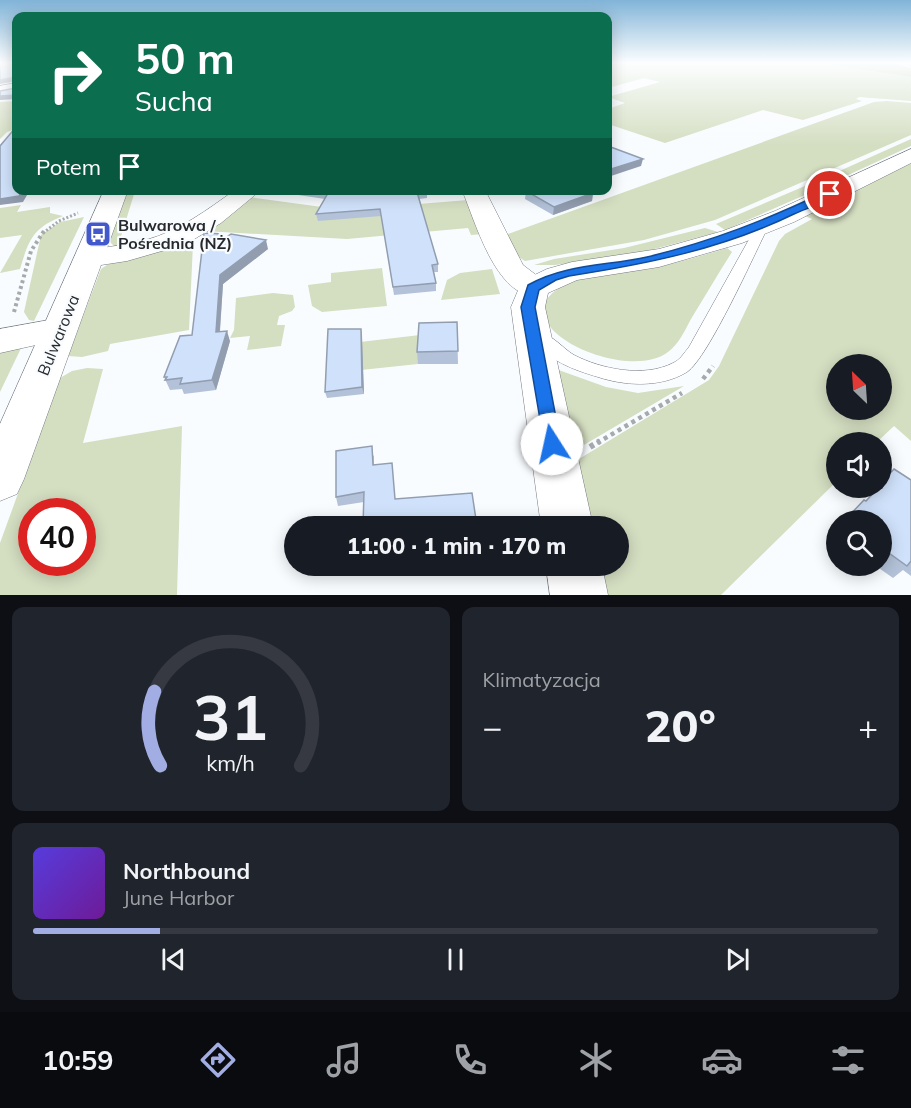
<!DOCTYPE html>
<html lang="pl">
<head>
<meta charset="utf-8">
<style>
	body { margin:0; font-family:Mulish,sans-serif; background:#20242c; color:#f1f3f6; height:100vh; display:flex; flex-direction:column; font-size:22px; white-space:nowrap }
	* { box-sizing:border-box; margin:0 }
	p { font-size:20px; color:#9ea1a6 }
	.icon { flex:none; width:33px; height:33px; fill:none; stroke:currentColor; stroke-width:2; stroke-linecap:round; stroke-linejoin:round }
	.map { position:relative; height:595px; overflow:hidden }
	.details { display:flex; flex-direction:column; gap:12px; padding:12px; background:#0d0f14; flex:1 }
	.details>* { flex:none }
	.banner { position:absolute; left:12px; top:12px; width:600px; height:183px; border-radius:12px; box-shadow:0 3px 15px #0003; background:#0b6e4f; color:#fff; overflow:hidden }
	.needle { width:39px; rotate:335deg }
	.fabs { position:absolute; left:826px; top:354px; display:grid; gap:12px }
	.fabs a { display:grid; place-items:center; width:66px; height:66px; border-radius:50%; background:#171b24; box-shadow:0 3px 15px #0003; font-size:30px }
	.speed { position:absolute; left:18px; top:498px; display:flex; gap:12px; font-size:30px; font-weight:700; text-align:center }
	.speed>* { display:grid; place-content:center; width:78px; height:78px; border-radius:50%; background:#171b24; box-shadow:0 3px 15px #0003; line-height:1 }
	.speed .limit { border:9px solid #d22; background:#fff; color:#111 }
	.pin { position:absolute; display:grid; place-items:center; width:51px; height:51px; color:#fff; margin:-26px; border:3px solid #fff; border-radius:50%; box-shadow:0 2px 6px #0007 }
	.me { position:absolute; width:66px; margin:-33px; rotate:350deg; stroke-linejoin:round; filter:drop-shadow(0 0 4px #0008) }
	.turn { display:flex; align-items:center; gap:21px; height:126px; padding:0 24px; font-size:27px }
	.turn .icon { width:78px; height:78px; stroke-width:2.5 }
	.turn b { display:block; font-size:42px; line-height:51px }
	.then { display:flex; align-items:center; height:57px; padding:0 24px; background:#0003; gap:12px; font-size:22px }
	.big { font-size:45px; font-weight:800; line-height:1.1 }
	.details .widget { flex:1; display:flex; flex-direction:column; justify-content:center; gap:9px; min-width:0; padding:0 21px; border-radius:12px; background:#20242c }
	.details .dial { align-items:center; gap:0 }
	.dial svg { height:156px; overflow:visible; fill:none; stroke:#363941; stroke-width:7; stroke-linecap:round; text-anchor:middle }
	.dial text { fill:#f1f3f6; stroke:none }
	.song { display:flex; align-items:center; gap:18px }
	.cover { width:72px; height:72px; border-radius:9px; background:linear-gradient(135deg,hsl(250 70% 55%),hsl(280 70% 35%)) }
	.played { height:6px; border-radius:3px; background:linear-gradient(90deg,#a2ade3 15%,#363941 15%) }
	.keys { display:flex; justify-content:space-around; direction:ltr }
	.heat { display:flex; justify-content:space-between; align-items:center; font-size:33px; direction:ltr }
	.details .tiles { flex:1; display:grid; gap:12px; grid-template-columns:1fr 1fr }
	.widget:last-child { grid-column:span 2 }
	.trip { position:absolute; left:284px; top:516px; width:345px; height:60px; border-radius:30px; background:#171b24; box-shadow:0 3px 15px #0003; font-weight:800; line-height:60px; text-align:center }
	.tab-bar { display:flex; height:96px; justify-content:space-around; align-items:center; background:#090b0e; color:#9ea1a6 }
	.tab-bar .icon { width:42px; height:42px }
	.tab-bar .selected { color:#a2ade3 }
	.tab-bar b { font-size:27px; color:#f1f3f6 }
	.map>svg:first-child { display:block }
	.green { fill:#d4dec1; fill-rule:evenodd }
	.forest { fill:#bcc8a4 }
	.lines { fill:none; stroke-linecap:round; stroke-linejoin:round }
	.lane-casing { stroke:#747981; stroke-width:1 }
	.street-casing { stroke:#747981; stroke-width:1 }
	.secondary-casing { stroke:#747981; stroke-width:1 }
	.path-far4 { stroke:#a7aaad; stroke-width:1.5; stroke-dasharray:1.5 1.5; stroke-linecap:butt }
	.path-far3 { stroke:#a7aaad; stroke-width:3; stroke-dasharray:2 2; stroke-linecap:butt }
	.path-far2 { stroke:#a7aaad; stroke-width:4; stroke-dasharray:3 3; stroke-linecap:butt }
	.path-far1 { stroke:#a7aaad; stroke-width:4.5; stroke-dasharray:4 4; stroke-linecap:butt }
	.path { stroke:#a7aaad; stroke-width:6; stroke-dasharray:4.5 4.5; stroke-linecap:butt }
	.lane { fill:#fff; fill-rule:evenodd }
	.street { fill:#fff; fill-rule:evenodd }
	.secondary { fill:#fff; fill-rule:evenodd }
	.wall { fill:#b3c2d8 }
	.shaded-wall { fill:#929eb0 }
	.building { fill:#d0e2fb; stroke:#929eb0; stroke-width:1.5 }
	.route { fill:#1a73e8; stroke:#114b97; stroke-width:1.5 }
	.labels { text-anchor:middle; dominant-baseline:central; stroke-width:4.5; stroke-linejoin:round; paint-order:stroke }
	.poi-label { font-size:16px; font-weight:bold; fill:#27292c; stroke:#f9fcff; text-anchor:start }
	.street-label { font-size:16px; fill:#27292c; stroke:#f9fcff }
</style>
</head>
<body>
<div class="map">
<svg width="911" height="595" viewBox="0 0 911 595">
	<rect width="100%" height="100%" fill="#f9fcff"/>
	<g class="green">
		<polygon points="608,63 817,63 911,77 911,101 859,97 856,99 862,101 803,120 763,110 665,143 608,124 608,109 625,103 608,97 660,82 644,78 608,88"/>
		<polygon points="16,101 16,129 7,132 0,139 0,102"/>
		<polygon points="887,101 911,103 911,135 715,220 644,240 525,261 517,256 505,235 874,102"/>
		<polygon points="911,139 911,146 846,176 835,173"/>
		<path d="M911,163V441L894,426L877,442H837V481L721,595H602L596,566H618V526H588L574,462L709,380L719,366L779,241L785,234L812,219L805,216ZM837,364H882V410H837Z"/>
		<polygon points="812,183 823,187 725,230 716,224"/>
		<polygon points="128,191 135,191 119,243 148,238 145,243 114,246 109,241"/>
		<polygon points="249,197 344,210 468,200 484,234 471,235 468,228 347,239 204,231"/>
		<path d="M21,205L17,212L50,207V213L63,216C33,228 29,239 20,269L0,273L22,235L0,238V208Z"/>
		<polygon points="84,217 34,321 29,320 24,312 41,235 60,222"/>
		<polygon points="705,228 718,232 632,255 555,265 534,265 554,259 624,248"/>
		<path d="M193,244L189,330L110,344L108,351L82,357L68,356L101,269C125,251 164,254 193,244Z"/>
		<path d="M727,248L732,252C718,274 705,296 691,319C685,330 679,344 668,352C628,383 506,329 555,291C579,272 619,274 648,269C674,264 701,256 727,248Z"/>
		<polygon points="382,268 387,306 322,312 312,306 308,285 331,282 331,273"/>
		<polygon points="492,269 500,294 441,300 447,280 460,273"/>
		<polygon points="273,293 293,295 295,307 292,311 279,316 277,325 285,325 281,346 247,350 250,336 230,338 234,330 236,298"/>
		<polygon points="420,335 418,364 361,370 360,342"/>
		<polygon points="23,344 0,392 0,349"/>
		<path d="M87,368L103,369L83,443L182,426L177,595H0V543L60,378L72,371ZM32,512H82V562H32Z"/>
		<polygon points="553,368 606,387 638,393 684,386 572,452"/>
	</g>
	<polygon class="forest" points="817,63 894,63 911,68 911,77"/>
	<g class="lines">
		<g class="lane-casing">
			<g id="lane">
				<polygon points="6,63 16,63 16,67 7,64"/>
				<path d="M763,221L769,225C755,253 708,358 687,372C661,388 625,386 598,377C574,370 546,360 533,338L535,334C549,330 562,348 574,355C601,369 644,378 673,363C680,360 684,353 689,347L757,225Z"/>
			</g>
		</g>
		<g class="street-casing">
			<g id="street">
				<polygon points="16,83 16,91 0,94 0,86"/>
				<path d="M235,190H261L221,223L186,244L127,261L88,267L78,265L74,259L78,253C100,247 124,246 146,240C179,231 207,210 235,190Z"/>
				<path d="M462,190H485L523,265L544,281L548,288L544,295C498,306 476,223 462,190Z"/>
				<polygon points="60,318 72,321 77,329 72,337 0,353 0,329"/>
			</g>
		</g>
		<g class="secondary-casing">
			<g id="secondary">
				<polygon points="911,149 911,163 794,222 742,243 659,267 577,280 548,293 545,307 593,526 541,526 511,307 522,281 547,269 572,262 659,249 723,231 775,211"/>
				<polygon points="104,190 128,190 24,479 17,494 0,501 0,424"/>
				<polygon points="546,566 602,566 608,595 550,595"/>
			</g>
		</g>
		<polyline class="path-far4" points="901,63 911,66"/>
		<polyline class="path-far3" points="43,233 59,221 78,213"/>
		<polyline class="path-far2" points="14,312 31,251 44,231"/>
		<g class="path-far1">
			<polyline points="703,379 713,366"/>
			<polyline points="597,443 682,393"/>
		</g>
		<polyline class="path" points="590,447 600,441"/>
		<use href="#lane" class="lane"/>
		<use href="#street" class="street"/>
		<use href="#secondary" class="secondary"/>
	</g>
	<g class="wall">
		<polygon points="265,190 427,190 427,198 419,199 438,264 438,272 434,272 436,283 436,291 394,295 381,216 318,221 316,214 325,199"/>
		<polygon points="526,191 593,193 592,201 553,215 525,199"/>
		<polygon points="223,234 224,238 268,249 223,284 220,332 230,341 216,390 184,394 182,389 170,390 164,377 192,335"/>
		<polygon points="457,322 458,364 418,364 417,352"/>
		<polygon points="361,329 364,394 327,398 325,392"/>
		<polygon points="374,455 374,465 364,502 338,506 336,497"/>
		<polygon points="911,480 911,576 903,570 893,578 876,566 882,566 882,520 866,501"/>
		<polygon points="362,566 404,566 363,570"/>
	</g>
	<g class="shaded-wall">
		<polygon points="16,77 16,81 0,84 0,80"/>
		<polygon points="16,95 16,99 0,100 0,96"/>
		<polygon points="643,159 641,166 608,177 608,170"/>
		<polygon points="23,190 30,190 23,202 0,205 0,199"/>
		<polygon points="593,193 592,201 553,215 554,207"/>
		<polygon points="266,240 268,249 223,284 219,342 216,332 220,275"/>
		<polygon points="361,329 362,335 364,394 362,387"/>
		<polygon points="227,331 230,341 216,390 212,380"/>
	</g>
	<g class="building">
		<polygon points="0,63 9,63 14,66 16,63 16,95 0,96 0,91 16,88 16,77 0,80"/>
		<polygon points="16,127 16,190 23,190 19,196 0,199 0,146"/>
		<polygon points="608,146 643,159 608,170"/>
		<polygon points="313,190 427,190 427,192 417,192 438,264 432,265 436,283 393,287 380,209 316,214 328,193"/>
		<polygon points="588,190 593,193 554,207 526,191"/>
		<polygon points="204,233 223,234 222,240 231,234 266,240 220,275 216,332 227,331 212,380 180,384 182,378 165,380 167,377 164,377 180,336 192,335"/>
		<polygon points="457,322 458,351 417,352 419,323"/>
		<polygon points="328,329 361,329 362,387 325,392"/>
		<polygon points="372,446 373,465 392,463 395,499 472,493 477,526 363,526 364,492 336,497 336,451"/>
		<polygon points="894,469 911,480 911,561 907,566 882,548 882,520 845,520 864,500 866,501 878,488 882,488 882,482"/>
	</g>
	<linearGradient id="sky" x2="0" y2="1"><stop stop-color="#81b4d8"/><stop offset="0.43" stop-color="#fcfeff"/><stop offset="1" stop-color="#fcfeff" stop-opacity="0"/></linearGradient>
	<rect width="911" height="146" fill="url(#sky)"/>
	<path class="route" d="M827,191L835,194C825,203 807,208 794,214C722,249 647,264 569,276L556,280L539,290L535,307L561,444L558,449L552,451L545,449L521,307L528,285C565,264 606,266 647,257C713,241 766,220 827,191Z"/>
	<defs>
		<g id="bus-square" transform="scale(1.35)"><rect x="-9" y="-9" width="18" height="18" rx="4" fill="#4258cb" stroke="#f9fcff"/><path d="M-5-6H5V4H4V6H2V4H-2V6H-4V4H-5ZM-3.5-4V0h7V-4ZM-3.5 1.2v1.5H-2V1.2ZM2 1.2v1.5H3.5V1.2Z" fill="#fff"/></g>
	</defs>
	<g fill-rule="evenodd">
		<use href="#bus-square" x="98" y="234"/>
	</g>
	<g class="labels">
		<g class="poi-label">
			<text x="118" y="225">Bulwarowa /<tspan x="118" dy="18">Pośrednia (NŻ)</tspan></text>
		</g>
		<g class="street-label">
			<text transform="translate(58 335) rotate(-68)">Bulwarowa</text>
		</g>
	</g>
</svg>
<div class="fabs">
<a><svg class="needle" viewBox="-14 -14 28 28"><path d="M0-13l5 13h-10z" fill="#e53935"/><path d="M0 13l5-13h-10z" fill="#9ea1a6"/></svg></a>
<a><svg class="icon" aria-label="sound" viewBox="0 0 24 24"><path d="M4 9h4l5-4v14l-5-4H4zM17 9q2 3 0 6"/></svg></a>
<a><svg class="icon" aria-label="search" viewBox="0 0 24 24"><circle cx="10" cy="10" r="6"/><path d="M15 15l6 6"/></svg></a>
</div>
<div class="speed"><div class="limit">40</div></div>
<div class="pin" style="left:830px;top:194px;background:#d93025"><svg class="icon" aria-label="arrive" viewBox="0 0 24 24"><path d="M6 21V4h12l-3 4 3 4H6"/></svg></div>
<svg class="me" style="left:552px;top:444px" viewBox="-20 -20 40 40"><circle r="19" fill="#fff"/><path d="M0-13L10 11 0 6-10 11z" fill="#1a73e8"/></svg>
<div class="trip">11:00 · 1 min · 170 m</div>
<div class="banner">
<div class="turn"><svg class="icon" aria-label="right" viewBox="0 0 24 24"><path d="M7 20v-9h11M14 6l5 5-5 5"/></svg><div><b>50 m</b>Sucha</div></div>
<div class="then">Potem<svg class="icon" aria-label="arrive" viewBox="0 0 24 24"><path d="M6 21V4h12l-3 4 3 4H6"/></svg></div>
</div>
</div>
<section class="details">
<div class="tiles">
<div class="widget dial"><svg viewBox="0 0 100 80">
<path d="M14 69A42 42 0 1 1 86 69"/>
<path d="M14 69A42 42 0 0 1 11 31" stroke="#a2ade3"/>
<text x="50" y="56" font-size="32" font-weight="700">31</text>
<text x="50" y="72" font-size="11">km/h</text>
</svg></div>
<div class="widget"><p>Klimatyzacja</p>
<div class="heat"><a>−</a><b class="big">20°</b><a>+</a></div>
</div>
<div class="widget">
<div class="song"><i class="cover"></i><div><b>Northbound</b><p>June Harbor</p></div></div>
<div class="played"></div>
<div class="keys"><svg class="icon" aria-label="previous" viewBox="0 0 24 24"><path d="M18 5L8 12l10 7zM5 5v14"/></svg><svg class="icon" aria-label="pause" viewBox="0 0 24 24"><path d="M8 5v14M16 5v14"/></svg><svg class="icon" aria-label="next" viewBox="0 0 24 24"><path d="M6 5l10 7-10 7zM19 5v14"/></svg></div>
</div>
</div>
</section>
<nav class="tab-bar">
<b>10:59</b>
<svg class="icon selected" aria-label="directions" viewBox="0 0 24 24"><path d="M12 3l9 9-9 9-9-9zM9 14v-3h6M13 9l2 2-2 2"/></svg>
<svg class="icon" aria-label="music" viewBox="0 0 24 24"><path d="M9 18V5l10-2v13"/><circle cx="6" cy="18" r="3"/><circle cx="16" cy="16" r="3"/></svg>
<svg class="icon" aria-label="phone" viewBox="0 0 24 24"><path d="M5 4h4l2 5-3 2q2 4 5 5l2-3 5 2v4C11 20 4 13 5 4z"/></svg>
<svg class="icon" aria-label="climate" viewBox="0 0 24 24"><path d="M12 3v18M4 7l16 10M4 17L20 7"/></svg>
<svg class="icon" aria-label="car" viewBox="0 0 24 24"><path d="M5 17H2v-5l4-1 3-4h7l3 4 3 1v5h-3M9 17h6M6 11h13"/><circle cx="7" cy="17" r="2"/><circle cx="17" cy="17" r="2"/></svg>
<svg class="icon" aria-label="filters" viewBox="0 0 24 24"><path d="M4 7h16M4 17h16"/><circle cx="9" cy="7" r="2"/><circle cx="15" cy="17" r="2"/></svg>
</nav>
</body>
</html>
